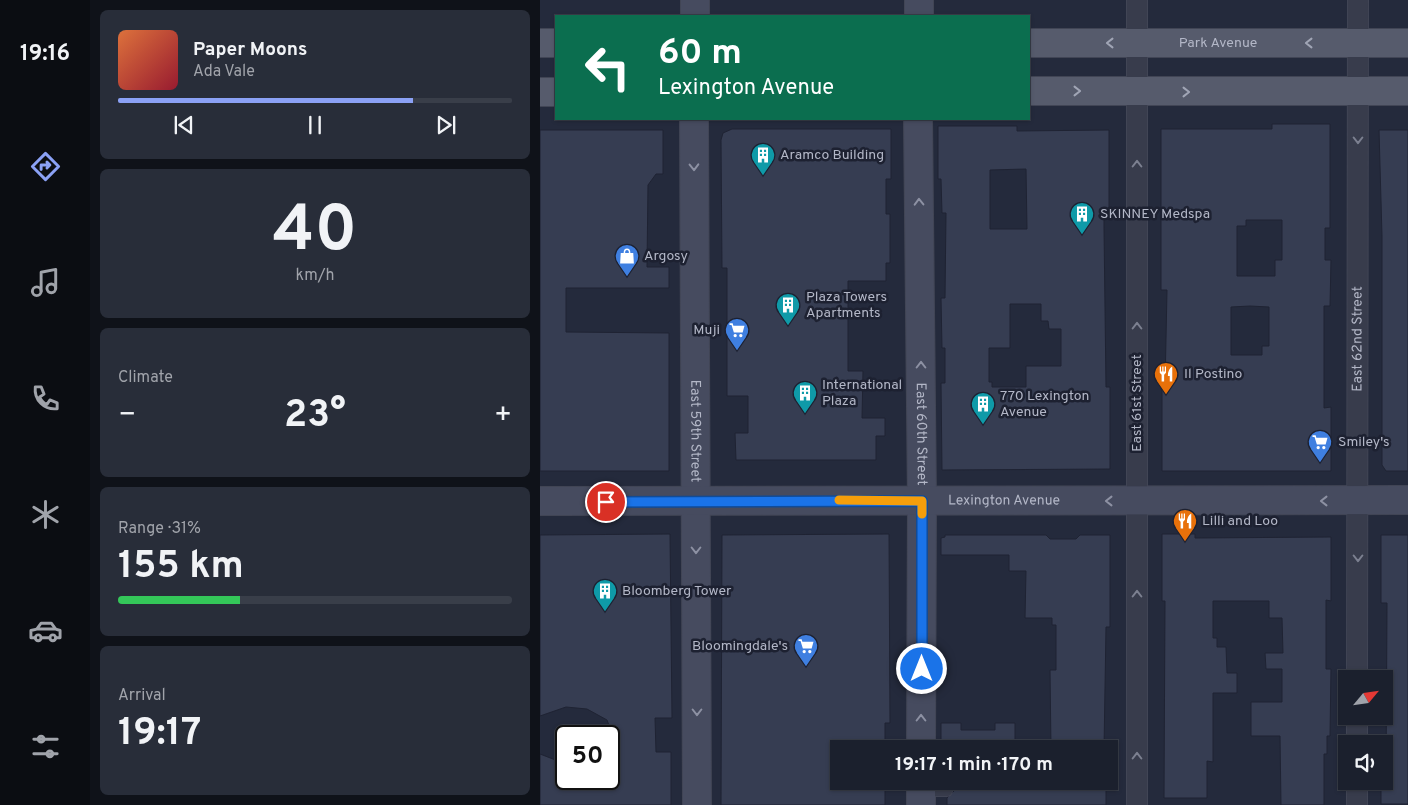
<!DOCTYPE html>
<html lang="en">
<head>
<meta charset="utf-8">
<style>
	body { margin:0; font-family:Overpass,sans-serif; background:#282d39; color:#f1f3f6; height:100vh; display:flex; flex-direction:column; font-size:19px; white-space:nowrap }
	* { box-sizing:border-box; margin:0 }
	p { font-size:16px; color:#a0a3aa }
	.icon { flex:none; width:28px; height:28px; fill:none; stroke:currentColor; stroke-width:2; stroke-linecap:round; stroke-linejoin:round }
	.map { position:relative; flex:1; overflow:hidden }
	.drawer { display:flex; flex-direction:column; gap:10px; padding:10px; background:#0f1219; width:450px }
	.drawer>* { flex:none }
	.hud { position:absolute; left:15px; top:15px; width:475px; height:105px; border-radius:0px; box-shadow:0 1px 4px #0004,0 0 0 1px #393e49; background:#0b6e4f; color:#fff; overflow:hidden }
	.needle { width:32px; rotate:61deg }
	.buttons { position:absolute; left:798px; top:670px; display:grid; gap:10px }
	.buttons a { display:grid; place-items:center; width:55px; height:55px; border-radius:0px; background:#1b202d; box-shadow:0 1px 4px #0004,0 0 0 1px #393e49; font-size:25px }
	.speed { position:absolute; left:15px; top:725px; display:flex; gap:10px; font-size:25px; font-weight:700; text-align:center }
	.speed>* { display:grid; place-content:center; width:65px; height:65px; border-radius:50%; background:#1b202d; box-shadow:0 1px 4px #0004,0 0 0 1px #393e49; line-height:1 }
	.speed .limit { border:2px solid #111; border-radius:8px; background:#fff; color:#111 }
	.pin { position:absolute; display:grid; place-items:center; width:42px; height:42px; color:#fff; margin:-21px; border:2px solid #fff; border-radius:50%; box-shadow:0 1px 5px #0007 }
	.me { position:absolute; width:55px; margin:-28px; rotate:0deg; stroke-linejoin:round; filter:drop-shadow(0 0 4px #0008) }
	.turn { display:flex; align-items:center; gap:18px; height:105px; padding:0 20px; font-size:22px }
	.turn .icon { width:65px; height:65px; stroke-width:2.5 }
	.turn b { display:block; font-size:35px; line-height:42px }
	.big { font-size:38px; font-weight:700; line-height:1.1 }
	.drawer .tile { flex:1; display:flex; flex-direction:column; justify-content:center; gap:8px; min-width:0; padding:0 18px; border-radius:8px; background:#282d39 }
	.drawer .dial { align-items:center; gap:0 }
	.dial b { font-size:65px; line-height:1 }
	.song { display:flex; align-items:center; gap:15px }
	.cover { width:60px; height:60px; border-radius:8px; background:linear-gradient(135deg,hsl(20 70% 55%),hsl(350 70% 35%)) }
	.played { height:5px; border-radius:2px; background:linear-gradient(90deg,#8ba1f5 75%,#393e49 75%) }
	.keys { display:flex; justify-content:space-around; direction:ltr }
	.heat { display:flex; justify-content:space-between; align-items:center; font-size:28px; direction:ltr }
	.charge { height:8px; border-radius:4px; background:linear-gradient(90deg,#34c759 31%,#393e49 0) }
	.trip { position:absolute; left:290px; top:740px; width:288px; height:50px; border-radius:0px; background:#1b202d; box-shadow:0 1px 4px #0004,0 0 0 1px #393e49; font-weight:700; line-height:50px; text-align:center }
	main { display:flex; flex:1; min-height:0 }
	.tabs { display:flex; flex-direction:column; width:90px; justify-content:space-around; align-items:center; background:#0b0d12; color:#a0a3aa }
	.tabs .icon { width:35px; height:35px }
	.tabs .active { color:#8ba1f5 }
	.tabs b { font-size:22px; color:#f1f3f6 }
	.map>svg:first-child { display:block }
	.building { fill:#363d52; stroke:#1f2333; fill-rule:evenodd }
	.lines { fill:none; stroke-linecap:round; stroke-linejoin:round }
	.service-casing { stroke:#414555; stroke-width:12 }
	.minor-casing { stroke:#414555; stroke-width:22 }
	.secondary-casing { stroke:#414555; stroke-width:30 }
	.primary-casing { stroke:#414555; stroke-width:30 }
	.service { stroke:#383c4c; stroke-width:10 }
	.minor { stroke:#383c4c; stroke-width:20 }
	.secondary { stroke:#464b5f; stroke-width:28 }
	.primary { stroke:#565b6c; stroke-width:28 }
	.oneway { stroke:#a0a5b5 }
	.oneway2 { stroke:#7c8090 }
	.oneway3 { stroke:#8d91a3 }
	.route-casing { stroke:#114b97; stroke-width:12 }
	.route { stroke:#1a73e8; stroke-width:9 }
	.slow { stroke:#f59e0b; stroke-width:9 }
	.labels { text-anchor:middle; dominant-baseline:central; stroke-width:5; stroke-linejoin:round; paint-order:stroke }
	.street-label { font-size:14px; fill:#b3b7c7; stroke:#1d2131 }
	.poi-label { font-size:14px; fill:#b3b7c7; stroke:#1d2131; text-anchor:start }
</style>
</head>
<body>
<main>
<nav class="tabs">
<b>19:16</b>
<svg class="icon active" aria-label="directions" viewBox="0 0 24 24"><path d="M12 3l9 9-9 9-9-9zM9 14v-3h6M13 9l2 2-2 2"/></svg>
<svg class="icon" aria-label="music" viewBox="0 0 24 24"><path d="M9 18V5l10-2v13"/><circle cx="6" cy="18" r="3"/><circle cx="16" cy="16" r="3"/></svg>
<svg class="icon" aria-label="phone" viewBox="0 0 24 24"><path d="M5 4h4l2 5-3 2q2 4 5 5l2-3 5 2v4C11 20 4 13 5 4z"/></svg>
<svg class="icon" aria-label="climate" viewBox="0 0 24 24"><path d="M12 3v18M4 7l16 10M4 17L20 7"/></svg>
<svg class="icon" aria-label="car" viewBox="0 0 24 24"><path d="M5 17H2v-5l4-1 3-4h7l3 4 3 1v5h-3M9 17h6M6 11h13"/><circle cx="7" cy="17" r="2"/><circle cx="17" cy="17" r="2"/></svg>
<svg class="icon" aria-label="filters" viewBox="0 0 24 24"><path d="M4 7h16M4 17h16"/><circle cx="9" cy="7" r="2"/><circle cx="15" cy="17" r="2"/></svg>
</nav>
<section class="drawer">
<div class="tile">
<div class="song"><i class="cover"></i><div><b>Paper Moons</b><p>Ada Vale</p></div></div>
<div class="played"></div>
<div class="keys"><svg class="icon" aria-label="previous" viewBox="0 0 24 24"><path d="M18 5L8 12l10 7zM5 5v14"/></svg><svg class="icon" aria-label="pause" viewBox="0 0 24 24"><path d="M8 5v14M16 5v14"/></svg><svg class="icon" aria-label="next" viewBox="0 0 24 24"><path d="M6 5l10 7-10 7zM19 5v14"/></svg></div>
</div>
<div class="tile dial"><b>40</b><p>km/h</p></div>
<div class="tile"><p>Climate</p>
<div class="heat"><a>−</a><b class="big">23°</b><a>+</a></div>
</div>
<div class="tile"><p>Range · 31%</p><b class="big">155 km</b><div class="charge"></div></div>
<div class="tile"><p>Arrival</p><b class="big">19:17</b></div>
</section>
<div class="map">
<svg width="868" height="805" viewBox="0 0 868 805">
	<rect width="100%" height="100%" fill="#242a3c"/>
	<g class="building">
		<path d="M732,124H790V228H785V260H791L790,306H784V408L791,407V471H622V387H625L627,290H621V129H732ZM706,220H742V260H735V276H697V226H706ZM710,306L729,307V346H722V355H691V307Z"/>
		<path d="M398,126H477V131L569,130V211H564V227L566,387H570V469L402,470L401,383H405V348H402L401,298H405L406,213H402L401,179H398ZM486,169L487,229H450V170ZM470,304H501V321H508L509,329H521V366H486V387H452V382H449V348H470Z"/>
		<polygon points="192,129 351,129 351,179 346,179 346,214 350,214 350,263 346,263 346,281 308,281 308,371 323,371 322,418 345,418 345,436 336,436 336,460 196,460 195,433 208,433 208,396 187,396 187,268 182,268 181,140 183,133"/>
		<polygon points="0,130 123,130 123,174 116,174 108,185 107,267 129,267 129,288 26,288 26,332 129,333 129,471 0,471"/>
		<polygon points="839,130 868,130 868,471 846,471 842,465 842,236"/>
		<polygon points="130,534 132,718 115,718 116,752 131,752 131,805 0,805 0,754 26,764 26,779 69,779 69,748 73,736 67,720 47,709 26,707 0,716 0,535"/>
		<polygon points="349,534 350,723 345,723 345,749 299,749 299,781 345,781 345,805 181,805 182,535"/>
		<polygon points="622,534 655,534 655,538 791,537 791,601 786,600 786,669 791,669 790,736 787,736 787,754 784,754 784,805 741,805 740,736 711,736 711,702 742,702 742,669 726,669 725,653 743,653 742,618 729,618 729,601 673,601 673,638 677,638 677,647 686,647 687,673 697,673 697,693 673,693 673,762 667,761 667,798 624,798 625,601 622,601"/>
		<polygon points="405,535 506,535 510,539 536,539 540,535 570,535 570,627 566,627 564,749 511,749 510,670 516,670 516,625 512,625 512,618 485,618 486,571 469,571 469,555 401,555 401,538 405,537"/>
		<polygon points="841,535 868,535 868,804 841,804 841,784 846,784 847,603 841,603"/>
		<polygon points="401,723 421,723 421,730 455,730 455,723 475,723 475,749 401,749"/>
		<polygon points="407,781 509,783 509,781 566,781 566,805 407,805 407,798 414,791"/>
	</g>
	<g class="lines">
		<g class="service-casing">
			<polyline id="service" points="382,791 407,791"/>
		</g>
		<g class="minor-casing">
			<g id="minor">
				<polyline points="597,0 597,805"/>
				<path id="s1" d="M817,679L818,0"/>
				<polyline points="817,744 817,716"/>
				<polyline points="817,805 817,781"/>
			</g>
		</g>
		<g class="secondary-casing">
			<g id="secondary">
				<polyline points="155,0 155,16"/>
				<polyline points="379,0 379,16"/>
				<path id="s2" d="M154,119L157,805"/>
				<path id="s3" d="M378,119L382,501L381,749"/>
				<path id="s4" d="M0,501L868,500"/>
				<polyline points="381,805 381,781"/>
			</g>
		</g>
		<g class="primary-casing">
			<g id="primary">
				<polyline points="0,43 16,43"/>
				<path id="s5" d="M489,43H868"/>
				<polyline points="489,91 868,91"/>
				<polyline points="0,92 16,92"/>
			</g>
		</g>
		<use href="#service" class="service"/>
		<use href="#minor" class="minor"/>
		<use href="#secondary" class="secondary"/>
		<use href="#primary" class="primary"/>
	</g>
	<defs><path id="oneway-chevron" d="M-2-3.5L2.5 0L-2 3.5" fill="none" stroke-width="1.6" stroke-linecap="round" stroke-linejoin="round" transform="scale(1.25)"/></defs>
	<g class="oneway">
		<use href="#oneway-chevron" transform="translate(570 43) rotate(180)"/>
		<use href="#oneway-chevron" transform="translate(769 43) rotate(180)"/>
		<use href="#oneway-chevron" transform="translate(537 91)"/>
		<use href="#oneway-chevron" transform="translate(646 92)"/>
	</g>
	<g class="oneway2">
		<use href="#oneway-chevron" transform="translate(818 140) rotate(90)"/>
		<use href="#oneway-chevron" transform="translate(597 164) rotate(-90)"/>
		<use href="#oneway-chevron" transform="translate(597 326) rotate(-90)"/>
		<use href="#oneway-chevron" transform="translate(818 558) rotate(90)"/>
		<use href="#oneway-chevron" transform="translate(597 594) rotate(-90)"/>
		<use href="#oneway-chevron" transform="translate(597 756) rotate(-90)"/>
	</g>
	<g class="oneway3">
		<use href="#oneway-chevron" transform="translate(154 167) rotate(89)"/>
		<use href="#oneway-chevron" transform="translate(379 202) rotate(-91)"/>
		<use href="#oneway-chevron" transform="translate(381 365) rotate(-90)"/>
		<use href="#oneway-chevron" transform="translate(569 501) rotate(180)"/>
		<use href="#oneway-chevron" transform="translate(784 501) rotate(-180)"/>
		<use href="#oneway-chevron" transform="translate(156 550) rotate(90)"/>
		<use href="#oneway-chevron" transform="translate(157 712) rotate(90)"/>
		<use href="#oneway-chevron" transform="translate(381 718) rotate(-90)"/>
	</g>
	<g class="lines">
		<g class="route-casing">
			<polyline id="route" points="66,502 382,501 382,669"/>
		</g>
		<use href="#route" class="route"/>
		<polyline class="slow" points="299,500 382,501 382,514"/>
	</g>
	<defs>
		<g id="building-pin" transform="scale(1.25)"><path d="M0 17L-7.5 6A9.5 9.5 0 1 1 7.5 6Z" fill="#0f9aa8" stroke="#1d2131"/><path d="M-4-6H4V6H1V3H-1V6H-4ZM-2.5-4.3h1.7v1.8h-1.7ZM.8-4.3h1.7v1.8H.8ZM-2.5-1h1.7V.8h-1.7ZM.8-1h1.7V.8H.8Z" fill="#fff"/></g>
		<g id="shop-pin" transform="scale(1.25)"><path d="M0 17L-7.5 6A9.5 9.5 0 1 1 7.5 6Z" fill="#3f7fe0" stroke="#1d2131"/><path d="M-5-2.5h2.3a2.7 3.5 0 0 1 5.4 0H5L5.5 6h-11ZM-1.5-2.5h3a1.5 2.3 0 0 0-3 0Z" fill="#fff"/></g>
		<g id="supermarket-pin" transform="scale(1.25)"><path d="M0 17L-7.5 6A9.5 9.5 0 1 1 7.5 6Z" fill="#3f7fe0" stroke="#1d2131"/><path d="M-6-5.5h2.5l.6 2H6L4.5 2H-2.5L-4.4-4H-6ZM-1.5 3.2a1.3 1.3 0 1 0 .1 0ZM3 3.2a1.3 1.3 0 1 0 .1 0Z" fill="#fff"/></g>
		<g id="restaurant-pin" transform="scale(1.25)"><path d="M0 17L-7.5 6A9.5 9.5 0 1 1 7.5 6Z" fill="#e8710a" stroke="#1d2131"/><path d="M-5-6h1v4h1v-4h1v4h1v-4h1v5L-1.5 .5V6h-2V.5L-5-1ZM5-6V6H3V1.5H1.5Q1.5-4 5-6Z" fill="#fff"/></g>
	</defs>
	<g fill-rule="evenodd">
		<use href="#building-pin" x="223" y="155"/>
		<use href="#building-pin" x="542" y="214"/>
		<use href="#shop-pin" x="87" y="256"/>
		<use href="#building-pin" x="248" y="305"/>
		<use href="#supermarket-pin" x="197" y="330"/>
		<use href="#restaurant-pin" x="626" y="374"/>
		<use href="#building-pin" x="265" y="393"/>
		<use href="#building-pin" x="443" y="404"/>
		<use href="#supermarket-pin" x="780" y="442"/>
		<use href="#restaurant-pin" x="645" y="521"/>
		<use href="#building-pin" x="65" y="591"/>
		<use href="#supermarket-pin" x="266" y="646"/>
	</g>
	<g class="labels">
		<g class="street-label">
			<text stroke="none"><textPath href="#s5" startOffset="189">Park Avenue</textPath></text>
			<text stroke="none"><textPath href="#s1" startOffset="340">East 62nd Street</textPath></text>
			<text transform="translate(597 403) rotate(-90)">East 61st Street</text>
			<text stroke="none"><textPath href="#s2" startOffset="312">East 59th Street</textPath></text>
			<text stroke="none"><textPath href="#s3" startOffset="315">East 60th Street</textPath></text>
			<text stroke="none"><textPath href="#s4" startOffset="464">Lexington Avenue</textPath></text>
		</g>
		<g class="poi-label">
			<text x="240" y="155">Aramco Building</text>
			<text x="560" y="214">SKINNEY Medspa</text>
			<text x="104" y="256">Argosy</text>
			<text x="266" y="297">Plaza Towers<tspan x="266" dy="16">Apartments</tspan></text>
			<text x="180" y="330" text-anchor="end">Muji</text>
			<text x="644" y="374">Il Postino</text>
			<text x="282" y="385">International<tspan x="282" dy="16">Plaza</tspan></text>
			<text x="460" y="396">770 Lexington<tspan x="460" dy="16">Avenue</tspan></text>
			<text x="798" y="442">Smiley's</text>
			<text x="662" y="521">Lilli and Loo</text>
			<text x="82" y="591">Bloomberg Tower</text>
			<text x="248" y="646" text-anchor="end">Bloomingdale's</text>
		</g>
	</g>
</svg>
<div class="buttons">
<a><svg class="needle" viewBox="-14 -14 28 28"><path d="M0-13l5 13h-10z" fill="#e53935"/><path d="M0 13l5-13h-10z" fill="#a0a3aa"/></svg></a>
<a><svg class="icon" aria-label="sound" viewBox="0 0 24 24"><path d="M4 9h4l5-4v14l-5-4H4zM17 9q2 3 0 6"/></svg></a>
</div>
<div class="speed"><div class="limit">50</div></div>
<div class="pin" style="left:66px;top:502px;background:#d93025"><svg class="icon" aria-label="arrive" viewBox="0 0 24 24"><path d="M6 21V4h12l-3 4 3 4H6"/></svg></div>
<svg class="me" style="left:382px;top:669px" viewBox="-20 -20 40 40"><circle r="17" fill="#1a73e8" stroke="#fff" stroke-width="3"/><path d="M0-11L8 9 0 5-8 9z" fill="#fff"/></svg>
<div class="trip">19:17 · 1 min · 170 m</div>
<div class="hud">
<div class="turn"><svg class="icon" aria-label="left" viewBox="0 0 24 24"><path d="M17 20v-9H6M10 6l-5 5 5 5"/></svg><div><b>60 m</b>Lexington Avenue</div></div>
</div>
</div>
</main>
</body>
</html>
